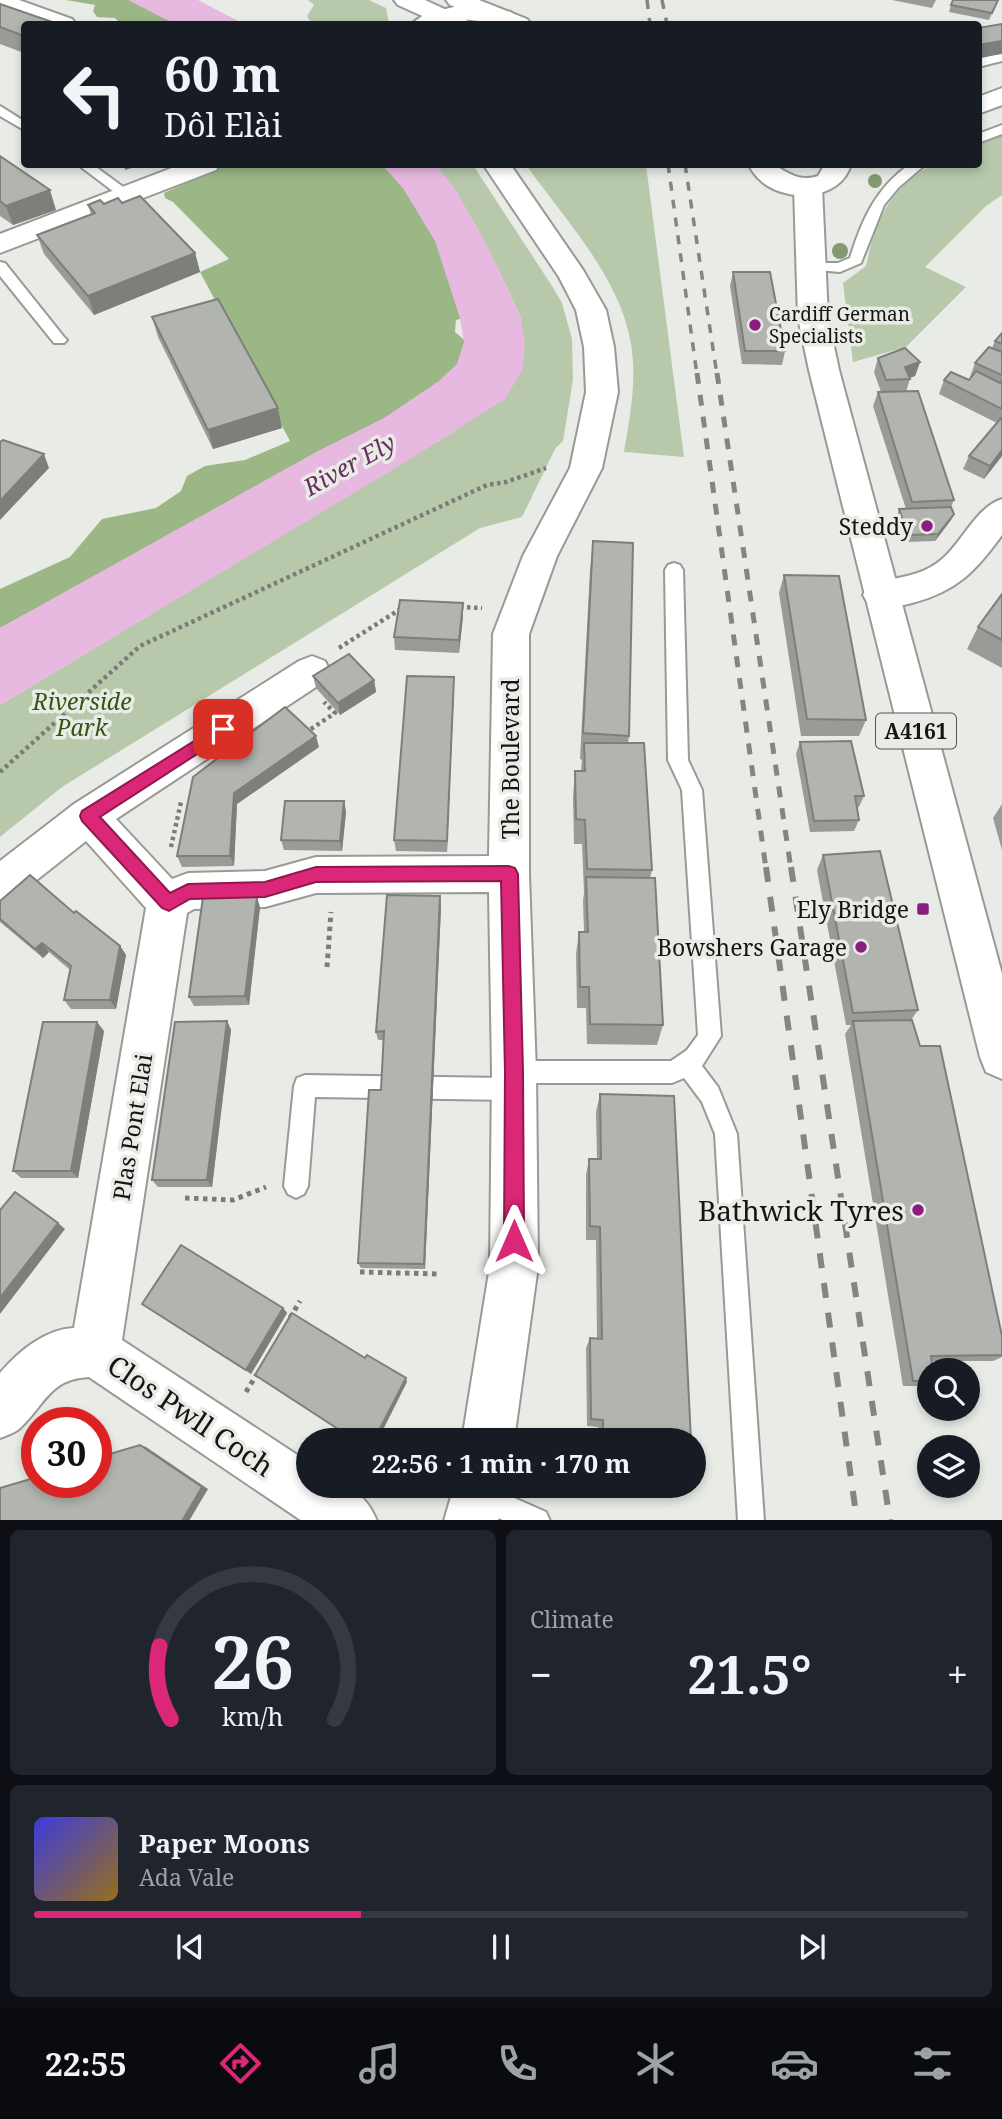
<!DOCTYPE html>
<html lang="en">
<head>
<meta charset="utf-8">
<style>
	body { margin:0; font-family:"Noto Serif",serif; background:#20242c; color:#f1f3f6; height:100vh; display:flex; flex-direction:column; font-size:26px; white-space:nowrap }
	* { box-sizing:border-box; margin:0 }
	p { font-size:23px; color:#9ea1a6 }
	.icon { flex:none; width:38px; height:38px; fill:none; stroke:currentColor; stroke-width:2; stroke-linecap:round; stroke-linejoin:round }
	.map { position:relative; height:1520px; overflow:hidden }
	.drawer { display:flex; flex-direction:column; gap:10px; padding:10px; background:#0d0f14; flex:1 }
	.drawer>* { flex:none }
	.top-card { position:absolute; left:21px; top:21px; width:961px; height:147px; border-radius:7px; box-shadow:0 4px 10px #0003; background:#171b24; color:#f1f3f6; overflow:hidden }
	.controls { position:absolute; left:917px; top:1358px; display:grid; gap:14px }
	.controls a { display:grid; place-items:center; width:63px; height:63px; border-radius:50%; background:#171b24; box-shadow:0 4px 10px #0003; font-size:35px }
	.speed { position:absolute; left:21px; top:1407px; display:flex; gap:14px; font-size:35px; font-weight:700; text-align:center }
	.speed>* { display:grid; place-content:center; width:91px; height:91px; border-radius:50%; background:#171b24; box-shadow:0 4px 10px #0003; line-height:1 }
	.speed .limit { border:10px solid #d22; background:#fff; color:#111 }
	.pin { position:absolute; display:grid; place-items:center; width:60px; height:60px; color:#fff; margin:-30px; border-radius:14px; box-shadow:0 4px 10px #0006 }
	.me { position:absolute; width:77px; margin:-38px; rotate:0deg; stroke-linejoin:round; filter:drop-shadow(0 0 5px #0008) }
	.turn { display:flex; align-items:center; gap:24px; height:147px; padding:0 28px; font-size:32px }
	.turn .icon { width:91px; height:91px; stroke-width:2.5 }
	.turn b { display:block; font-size:49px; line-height:60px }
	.big { font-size:52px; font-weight:700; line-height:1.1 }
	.drawer .widget { flex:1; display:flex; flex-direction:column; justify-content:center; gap:10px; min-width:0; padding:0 24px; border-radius:10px; background:#20242c }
	.drawer .dial { align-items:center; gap:0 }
	.dial svg { height:182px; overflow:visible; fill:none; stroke:#363941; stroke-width:7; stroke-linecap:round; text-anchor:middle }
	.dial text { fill:#f1f3f6; stroke:none }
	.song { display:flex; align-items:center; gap:21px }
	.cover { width:84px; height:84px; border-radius:10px; background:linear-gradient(135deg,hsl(240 70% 55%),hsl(40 70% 35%)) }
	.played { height:7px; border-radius:4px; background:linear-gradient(90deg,#db2777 35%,#363941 35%) }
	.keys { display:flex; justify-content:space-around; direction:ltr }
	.heat { display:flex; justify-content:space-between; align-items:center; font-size:38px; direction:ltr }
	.drawer .tiles { flex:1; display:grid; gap:10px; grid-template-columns:1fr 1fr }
	.widget:last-child { grid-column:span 2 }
	.trip { position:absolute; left:296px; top:1428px; width:410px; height:70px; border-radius:35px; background:#171b24; box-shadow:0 4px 10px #0003; font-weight:700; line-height:70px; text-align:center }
	.menu { display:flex; height:112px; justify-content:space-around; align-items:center; background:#090b0e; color:#9ea1a6 }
	.menu .icon { width:49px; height:49px }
	.menu .active { color:#db2777 }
	.menu b { font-size:32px; color:#f1f3f6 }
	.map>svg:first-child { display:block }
	.green { fill:#b7c9aa }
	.forest { fill:#9bb786 }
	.water { fill:#e8b9e0 }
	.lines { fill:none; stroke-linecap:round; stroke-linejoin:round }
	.lane-casing { stroke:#979a95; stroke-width:4 }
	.street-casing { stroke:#979a95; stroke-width:4 }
	.primary-casing { stroke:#979a95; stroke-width:4 }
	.highway-casing { stroke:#979a95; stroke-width:4 }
	.path-far1 { stroke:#7a7c78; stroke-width:4.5; stroke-dasharray:3.5 3.5; stroke-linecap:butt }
	.path { stroke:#7a7c78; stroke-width:5; stroke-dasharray:4.5 4.5; stroke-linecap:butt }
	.lane { fill:#fff; fill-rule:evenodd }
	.street { fill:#fff; fill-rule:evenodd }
	.primary { fill:#fff; fill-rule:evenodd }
	.highway { fill:#fff; fill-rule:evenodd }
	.rail-far2 { stroke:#838581; stroke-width:3.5; stroke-dasharray:9 9; stroke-linecap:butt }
	.rail-far1 { stroke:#838581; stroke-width:5; stroke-dasharray:11 11; stroke-linecap:butt }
	.rail { stroke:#838581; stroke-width:6; stroke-dasharray:15 15; stroke-linecap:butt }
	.tree { fill:#859a70 }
	.wall { fill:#999c96 }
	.shaded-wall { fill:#7d7f7a }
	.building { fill:#b2b5af; stroke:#7d7f7a; stroke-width:2 }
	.route { fill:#db2777; stroke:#8e194d; stroke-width:2 }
	.poi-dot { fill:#8b1d80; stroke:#e9ece6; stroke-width:2.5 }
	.labels { text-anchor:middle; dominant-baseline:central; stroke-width:7; stroke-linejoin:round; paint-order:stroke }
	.far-poi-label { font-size:19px; fill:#131512; stroke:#e9ece6; text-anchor:start }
	.shield { fill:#e9ece6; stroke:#535652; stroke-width:2 }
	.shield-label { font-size:21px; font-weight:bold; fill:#131512 }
	.poi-label { font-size:23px; fill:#131512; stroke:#e9ece6; text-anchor:end }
	.park-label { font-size:23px; font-style:italic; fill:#34560f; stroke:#e9ece6 }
	.street-label { font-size:23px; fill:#131512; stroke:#e9ece6 }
	.water-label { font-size:24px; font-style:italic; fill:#683061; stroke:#e9ece6 }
	.near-poi-label { font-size:28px; fill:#131512; stroke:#e9ece6; text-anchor:end }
	.near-street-label { font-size:28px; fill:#131512; stroke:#e9ece6 }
</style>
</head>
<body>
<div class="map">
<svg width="1002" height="1521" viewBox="0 0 1002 1521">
	<rect width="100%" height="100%" fill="#e9ece6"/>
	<g class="green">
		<polygon points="308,0 369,0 386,8 389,24 312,24 307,16 314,5"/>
		<path d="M1002,134V195L986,206L925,267L966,287L906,347L853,362L843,283L866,266C874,229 884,199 915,176C920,172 928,166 934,164C947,161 965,164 978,164V144Z"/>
		<path d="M436,165H473L552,286L562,303L572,339L573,380L563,441L555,449L522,517L480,528L62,787L0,837V705L455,431L521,318C496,264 472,211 436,165Z"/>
		<path d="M526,165H646L684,457L624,452C630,415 638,377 630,339C618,275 563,217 526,165Z"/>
	</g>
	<g class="forest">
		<polygon points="66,0 141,0 186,24 121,24 115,18 97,17 93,11 95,5"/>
		<polygon points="229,164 390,165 401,175 475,315 456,320 455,332 475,349 480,368 0,628 0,589 70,557 102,519 156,508 181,491 187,476 205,466 245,460 290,441 200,272 229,259 173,202 165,198 164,193"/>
	</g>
	<g class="water">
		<polygon points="128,0 198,0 244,24 175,24"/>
		<polygon points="382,165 436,165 457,192 487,246 521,318 525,344 522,371 505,399 402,464 0,705 0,628 318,451 384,418 439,381 457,364 464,342 460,318 435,241 403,188"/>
	</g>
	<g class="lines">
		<g class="lane-casing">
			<g id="lane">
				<polygon points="1002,53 1002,61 978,67 978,59"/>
				<polygon points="0,106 24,121 24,130 0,116"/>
				<polygon points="1002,125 1002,134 978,143 978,134"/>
				<polygon points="77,164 92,164 134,195 127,199 122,198"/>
				<path d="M910,164H926L899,187L884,205L861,263L840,272L805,269V263H838L850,258C862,219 876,188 910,164Z"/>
				<polygon points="0,262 5,263 64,337 67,340 64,343 54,343 0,276"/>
				<polygon points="674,563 680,565 683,570 688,760 702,790 721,1036 702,1066 718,1087 737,1134 764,1521 738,1521 715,1134 702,1102 684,1078 672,1083 522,1083 524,1089 521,1097 513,1100 315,1097 308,1186 304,1194 296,1198 288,1194 284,1186 294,1086 297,1078 305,1075 505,1078 503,1072 506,1064 514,1061 671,1061 687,1050 698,1035 682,790 668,760 665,570 668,565"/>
				<polygon points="487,1486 546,1512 550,1521 505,1521 471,1505 467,1496 471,1487"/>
			</g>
		</g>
		<g class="street-casing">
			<g id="street">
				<polygon points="0,0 19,0 72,19 76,24 43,24 0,9"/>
				<polygon points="462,5 511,12 515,17 511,22 503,24 462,19 440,24 411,24 425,14"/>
				<polygon points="182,164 220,164 216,170 0,253 0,234"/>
				<path d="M483,164H510L583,270L606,310L614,347L618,392L602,468L557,556L529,634V874L536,1072L538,1266L514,1440H462L490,1266L492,1072L489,892L316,893L265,907L194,909L187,913L122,1340L308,1462V1486C343,1486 362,1485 377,1521H302L89,1377C49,1379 45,1405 20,1428C15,1433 7,1435 0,1438V1373C18,1352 45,1329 74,1328L146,908L86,841L14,898L0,903V861L74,804L299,661L312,656L325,661L330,671L325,681L116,819L172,879L188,873L265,871L316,857L489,856L493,634L523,556L570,468L586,392L584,347L576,310L559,277Z"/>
				<path d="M1002,499V535C975,572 957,591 912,603C897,607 883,609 869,605L863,595L869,585C894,577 919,578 941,560C962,543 976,507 1002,499Z"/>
				<polygon points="454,1486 507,1486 498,1521 444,1521"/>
			</g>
		</g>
		<g class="primary-casing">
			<polygon id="primary" points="808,179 818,181 822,187 828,318 839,370 1002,974 1002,1079 986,1072 980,1057 809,370 798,318 794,187 798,181"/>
		</g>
		<g class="highway-casing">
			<g id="highway">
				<polygon points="394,0 425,0 466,19 470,24 440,24 398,5"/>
				<polygon points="446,0 479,0 527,19 531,24 499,24 450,5"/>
				<polygon points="1002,88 1002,105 978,114 978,97"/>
				<path d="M748,164C756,164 769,162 776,166C790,174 800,182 818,176L825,164H851C841,202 782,204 758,178C754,174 751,169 748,164Z"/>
			</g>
		</g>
		<g class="path-far1">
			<polyline points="460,607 482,608"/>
			<polyline points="339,648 402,608"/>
			<polyline points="305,729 308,731 335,713 324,702"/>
			<polyline points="0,772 140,646 487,485 506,482 546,468"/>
			<polyline points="171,847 181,802"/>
		</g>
		<g class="path">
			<polyline points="327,967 331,912"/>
			<polyline points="185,1198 233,1200 266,1187"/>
			<polyline points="360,1272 441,1274"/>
			<polyline points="290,1318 300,1301"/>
			<polyline points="246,1392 257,1374"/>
		</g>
		<use href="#lane" class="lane"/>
		<use href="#street" class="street"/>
		<use href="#primary" class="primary"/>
		<use href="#highway" class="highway"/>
		<g class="rail-far2">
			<polyline points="647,0 650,24"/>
			<polyline points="662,0 667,24"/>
			<polyline points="668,164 697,375"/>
			<polyline points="685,164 717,375"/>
		</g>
		<g class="rail-far1">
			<polyline points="697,373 766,869"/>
			<polyline points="717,373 791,869"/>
		</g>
		<g class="rail">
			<polyline points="766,867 857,1521"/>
			<polyline points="791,867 890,1521"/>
		</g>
	</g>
	<g class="tree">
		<circle cx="875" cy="181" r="7"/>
		<circle cx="840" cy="251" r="8"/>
	</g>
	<g class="wall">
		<polygon points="892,0 936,0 932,8"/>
		<polygon points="998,0 989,20 949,12 951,5"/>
		<polygon points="0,4 24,24 24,53 0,44"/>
		<polygon points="0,156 56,210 13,225 0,216"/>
		<polygon points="122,203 195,253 200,272 94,315 44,254 37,235 91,214 88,205"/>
		<polygon points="733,272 785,351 782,365 742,364 730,286"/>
		<polygon points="152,317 282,428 213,449 158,337"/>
		<polygon points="1002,333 1002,456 984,479 963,469 969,456 997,423 939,394 944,380 969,380 971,377 970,377 975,363 992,348 995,341"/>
		<polygon points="878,358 920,362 915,376 909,378 910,379 906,392 954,500 951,507 954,514 951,520 935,541 906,542 897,516 899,509 906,509 873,406 878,392 881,392 874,372"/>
		<polygon points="593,541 629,736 628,743 652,870 650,878 663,1025 657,1045 587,1044 586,1008 577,1008 576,954 579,932 584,932 583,901 584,893 582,844 574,844 573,797 575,771 581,771 582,760 580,759 590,570"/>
		<polygon points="784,575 866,720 859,736 801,736 779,593"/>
		<polygon points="1002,594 1002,668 967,649 978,627"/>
		<polygon points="463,603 463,616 459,653 395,650 394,637"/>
		<polygon points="313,676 374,680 376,692 340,715 316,688"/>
		<polygon points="454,689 447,852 396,851 394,840"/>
		<polygon points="800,742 864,796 859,807 857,807 859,820 854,831 810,832 796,754"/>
		<polygon points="319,747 237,804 234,866 182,867 177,856 193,777"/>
		<polygon points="344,801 346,812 342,851 284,850 281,840"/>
		<polygon points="1002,804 1002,850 993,818"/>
		<polygon points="823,855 918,1010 911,1020 1002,1336 1002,1357 993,1361 932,1361 929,1370 929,1383 924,1386 903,1386 845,1034 851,1025 846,1025 817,870"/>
		<polygon points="0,901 74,913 120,946 126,955 116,1009 71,1009 64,1000 70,970 49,952 43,958 0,922"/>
		<polygon points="260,907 249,1005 194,1006 189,997"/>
		<polygon points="441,907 425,1269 361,1268 358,1263 381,1090 384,1040 378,1040 376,1032"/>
		<polygon points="227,1021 231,1030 212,1187 158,1187 152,1180"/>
		<polygon points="104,1031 78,1178 21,1178 13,1171"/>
		<polygon points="600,1094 691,1440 599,1440 598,1427 587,1426 586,1348 590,1338 597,1339 596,1240 586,1240 586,1175 589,1159 597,1159 596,1112"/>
		<polygon points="142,1304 283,1308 287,1313 251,1374"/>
	</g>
	<g class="shaded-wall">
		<polygon points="1002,41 1002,54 978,58 978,45"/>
		<polygon points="124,164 144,164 125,170"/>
		<polygon points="50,190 56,210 13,225 6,206"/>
		<polygon points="195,253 200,272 94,315 88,296"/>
		<polygon points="920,362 915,376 904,380 905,367"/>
		<polygon points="278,408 282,428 213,449 208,430"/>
		<polygon points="1002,450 1002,456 984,479 990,466"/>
		<polygon points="44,454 49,468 0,520 0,501"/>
		<polygon points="954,514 951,520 935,541 938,534"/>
		<polygon points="463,603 463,616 459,653 459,640"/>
		<polygon points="454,677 454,689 447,852 447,841"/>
		<polygon points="374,680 376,692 340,715 338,703"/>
		<polygon points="316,736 319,747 237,804 234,866 230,856 234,793"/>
		<polygon points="344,801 346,812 342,851 340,841"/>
		<polygon points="440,896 441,907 425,1269 424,1264"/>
		<polygon points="257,897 260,907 249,1005 245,996"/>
		<polygon points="42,943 49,952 43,958 35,949"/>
		<polygon points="120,946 126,955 116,1009 110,1000"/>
		<polygon points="227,1021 231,1030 212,1187 207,1180"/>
		<polygon points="97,1022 104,1031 78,1178 71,1171"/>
		<polygon points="58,1223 65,1229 0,1314 0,1298"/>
		<polygon points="283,1308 287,1313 251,1374 246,1370"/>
		<polygon points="406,1378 407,1382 378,1440 374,1440"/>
		<polygon points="140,1445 146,1447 208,1489 189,1521 182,1521"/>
	</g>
	<g class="building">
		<polygon points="953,0 998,0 992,13 951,5"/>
		<polygon points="0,4 58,24 24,24 24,36 0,27"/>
		<polygon points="1002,24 1002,41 978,45 978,28"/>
		<polygon points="0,156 50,190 6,206 0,201"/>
		<polygon points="140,196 195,253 88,296 37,235 95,213 88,205 100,200 104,204 118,198 122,203"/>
		<polygon points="733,272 770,272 785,351 745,351"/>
		<polygon points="218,299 278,408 208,430 152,317"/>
		<polygon points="1002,333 1002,344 995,341"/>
		<polygon points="989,347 1002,352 1002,375 975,363"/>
		<polygon points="905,348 920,362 905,367 910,379 886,380 878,358"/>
		<polygon points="976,371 1000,383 1002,381 1002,409 944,380 951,372 969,380"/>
		<polygon points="918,391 954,500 912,502 878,392"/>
		<polygon points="1001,418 1002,419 1002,450 990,466 969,456"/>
		<polygon points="3,440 44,454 0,501 0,442"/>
		<polygon points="951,507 954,514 938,534 908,535 899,509"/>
		<polygon points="593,541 633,543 629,736 583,733"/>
		<polygon points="784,575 839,576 866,720 807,719"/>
		<polygon points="1002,594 1002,640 978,627"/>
		<polygon points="400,600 463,603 459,640 394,637"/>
		<polygon points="349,654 374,680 338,703 313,676"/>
		<polygon points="407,676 454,677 447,841 394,840"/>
		<polygon points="285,707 316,736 234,793 230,856 177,856 193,777"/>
		<polygon points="851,741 864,796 855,796 859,820 814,821 800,742"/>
		<polygon points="584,743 644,743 652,870 587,869 585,820 576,819 575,771 585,771"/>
		<polygon points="285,801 344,801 340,841 281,840"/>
		<polygon points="880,851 918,1010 853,1013 823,855"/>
		<polygon points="30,875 74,913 76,911 120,946 110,1000 64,1000 71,966 42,943 35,949 0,919 0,901"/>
		<polygon points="586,877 655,878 663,1025 590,1024 589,987 580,987 579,932 588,932"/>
		<polygon points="387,895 440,896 424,1264 358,1263 369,1090 381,1090 384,1031 376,1032"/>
		<polygon points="203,897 257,897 245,996 189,997"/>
		<polygon points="912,1020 920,1046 940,1046 1002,1336 1002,1355 931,1356 933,1370 929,1370 929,1381 913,1381 853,1021"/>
		<polygon points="227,1021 207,1180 152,1180 175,1022"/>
		<polygon points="43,1022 97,1022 71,1171 13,1171"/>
		<polygon points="600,1094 674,1096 691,1440 603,1440 603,1420 591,1419 590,1338 602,1339 600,1227 590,1226 589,1159 601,1159"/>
		<polygon points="15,1192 58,1223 0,1298 0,1210"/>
		<polygon points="181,1245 283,1308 246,1370 142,1304"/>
		<polygon points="292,1313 365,1358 367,1355 406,1378 374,1440 355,1440 255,1375"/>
		<polygon points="140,1445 202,1487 182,1521 0,1521 0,1488 37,1477 37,1482 96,1482 96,1458"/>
	</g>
	<polygon class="route" points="223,723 228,724 230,729 228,734 100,817 170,893 188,884 265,882 316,867 509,866 515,868 518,874 523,1072 524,1241 521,1248 514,1251 507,1248 504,1241 505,1072 501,881 316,882 265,897 190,899 169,911 162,908 82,821 80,816 82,811"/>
	<g class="poi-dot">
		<circle cx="755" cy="325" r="7"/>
		<circle cx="927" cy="526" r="7"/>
		<rect x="916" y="902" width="14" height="14" rx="3.5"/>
		<circle cx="861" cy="947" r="7"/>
		<circle cx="918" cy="1210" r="7"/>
	</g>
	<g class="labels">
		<g class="far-poi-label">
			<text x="769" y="314">Cardiff German<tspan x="769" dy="22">Specialists</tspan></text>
		</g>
		<rect class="shield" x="876" y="713.5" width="80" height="35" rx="5"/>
		<g class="shield-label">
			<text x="916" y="731">A4161</text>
		</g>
		<g class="poi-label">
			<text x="913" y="526">Steddy</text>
			<text x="909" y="909">Ely Bridge</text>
			<text x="847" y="947">Bowshers Garage</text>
		</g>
		<g class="park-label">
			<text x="82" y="701">Riverside<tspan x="82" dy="26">Park</tspan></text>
		</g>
		<g class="street-label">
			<text transform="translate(510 759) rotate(-90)">The Boulevard</text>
			<text transform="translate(132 1127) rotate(-81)">Plas Pont Elai</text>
		</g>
		<g class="water-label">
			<text transform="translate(349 464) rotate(-29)">River Ely</text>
		</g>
		<g class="near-poi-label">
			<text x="904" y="1210">Bathwick Tyres</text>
		</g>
		<g class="near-street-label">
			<text transform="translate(191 1415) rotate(34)">Clos Pwll Coch</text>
		</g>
	</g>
</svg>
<div class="controls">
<a><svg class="icon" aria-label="search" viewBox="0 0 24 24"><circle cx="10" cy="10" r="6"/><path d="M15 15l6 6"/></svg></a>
<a><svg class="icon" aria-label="layers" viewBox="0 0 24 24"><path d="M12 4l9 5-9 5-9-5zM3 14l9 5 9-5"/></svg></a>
</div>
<div class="speed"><div class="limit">30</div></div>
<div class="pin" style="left:223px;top:729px;background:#d93025"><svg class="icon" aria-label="arrive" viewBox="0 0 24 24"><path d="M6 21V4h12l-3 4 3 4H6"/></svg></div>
<svg class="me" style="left:514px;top:1241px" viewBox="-20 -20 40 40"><path d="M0-17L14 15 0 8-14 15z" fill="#db2777" stroke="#fff" stroke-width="4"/></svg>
<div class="trip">22:56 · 1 min · 170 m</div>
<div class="top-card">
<div class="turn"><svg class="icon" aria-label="left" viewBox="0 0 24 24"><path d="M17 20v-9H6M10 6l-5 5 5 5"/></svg><div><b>60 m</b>Dôl Elài</div></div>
</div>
</div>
<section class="drawer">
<div class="tiles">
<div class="widget dial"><svg viewBox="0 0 100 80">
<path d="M14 69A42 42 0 1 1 86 69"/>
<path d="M14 69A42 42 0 0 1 9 37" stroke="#db2777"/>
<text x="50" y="56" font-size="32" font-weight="700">26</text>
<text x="50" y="72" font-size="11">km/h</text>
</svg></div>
<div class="widget"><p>Climate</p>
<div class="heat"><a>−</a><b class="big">21.5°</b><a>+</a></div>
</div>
<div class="widget">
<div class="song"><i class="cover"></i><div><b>Paper Moons</b><p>Ada Vale</p></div></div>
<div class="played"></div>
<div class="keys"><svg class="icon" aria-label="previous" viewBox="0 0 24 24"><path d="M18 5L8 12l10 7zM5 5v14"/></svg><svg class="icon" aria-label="pause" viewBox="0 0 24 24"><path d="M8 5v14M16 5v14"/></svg><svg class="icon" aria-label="next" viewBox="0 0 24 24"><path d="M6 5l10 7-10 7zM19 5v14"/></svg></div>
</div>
</div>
</section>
<nav class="menu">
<b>22:55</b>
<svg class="icon active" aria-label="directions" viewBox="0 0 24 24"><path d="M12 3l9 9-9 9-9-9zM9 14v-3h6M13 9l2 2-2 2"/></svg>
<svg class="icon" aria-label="music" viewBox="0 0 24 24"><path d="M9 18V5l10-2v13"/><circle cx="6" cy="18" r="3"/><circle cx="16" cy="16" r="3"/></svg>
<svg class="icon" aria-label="phone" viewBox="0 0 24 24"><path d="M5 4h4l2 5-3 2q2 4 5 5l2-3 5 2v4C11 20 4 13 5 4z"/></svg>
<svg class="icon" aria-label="climate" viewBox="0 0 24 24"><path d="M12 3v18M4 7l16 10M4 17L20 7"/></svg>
<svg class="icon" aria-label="car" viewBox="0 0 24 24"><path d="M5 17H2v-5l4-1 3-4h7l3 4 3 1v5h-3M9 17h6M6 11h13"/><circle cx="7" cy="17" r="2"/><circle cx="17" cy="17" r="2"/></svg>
<svg class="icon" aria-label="filters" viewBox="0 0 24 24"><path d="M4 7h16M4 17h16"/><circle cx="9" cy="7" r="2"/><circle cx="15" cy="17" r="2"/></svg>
</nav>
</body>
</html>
